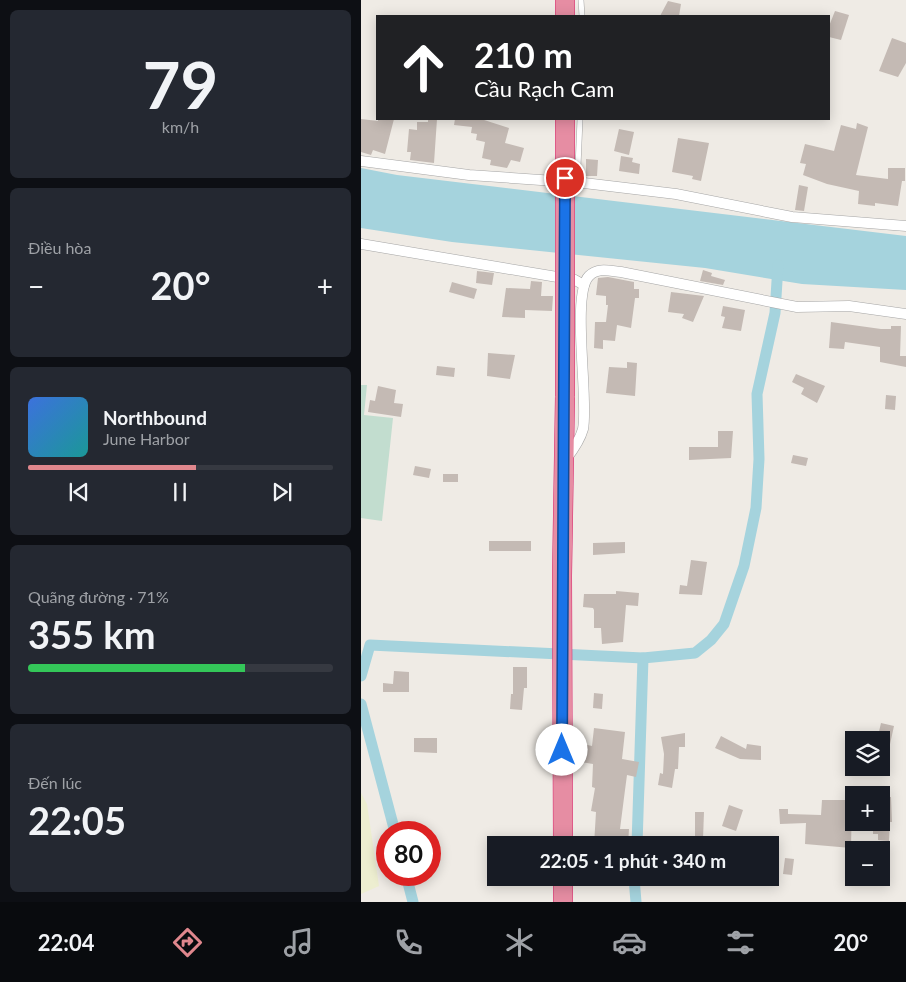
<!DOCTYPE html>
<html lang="vi">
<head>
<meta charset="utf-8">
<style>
	body { margin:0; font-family:Lato,sans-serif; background:#242831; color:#f1f3f6; height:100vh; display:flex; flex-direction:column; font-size:19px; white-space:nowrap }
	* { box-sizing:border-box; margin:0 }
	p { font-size:16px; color:#9ea1a6 }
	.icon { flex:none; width:28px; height:28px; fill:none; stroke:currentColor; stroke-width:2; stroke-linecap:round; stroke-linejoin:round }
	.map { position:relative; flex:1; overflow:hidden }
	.side { display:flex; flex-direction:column; gap:10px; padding:10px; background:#0d0f14; width:361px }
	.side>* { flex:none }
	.hud { position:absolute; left:15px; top:15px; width:454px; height:105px; border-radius:0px; box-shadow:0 2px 12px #0003; background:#202124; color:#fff; overflow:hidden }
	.buttons { position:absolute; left:484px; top:731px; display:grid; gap:10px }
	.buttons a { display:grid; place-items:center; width:45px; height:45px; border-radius:0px; background:#171b24; box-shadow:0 2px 12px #0003; font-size:25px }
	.speed { position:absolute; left:15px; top:821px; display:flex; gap:10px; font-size:25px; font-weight:700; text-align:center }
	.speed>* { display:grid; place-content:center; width:65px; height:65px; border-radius:50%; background:#171b24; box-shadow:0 2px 12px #0003; line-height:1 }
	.speed .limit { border:8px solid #d22; background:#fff; color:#111 }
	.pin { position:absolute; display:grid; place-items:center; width:42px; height:42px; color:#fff; margin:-21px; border:2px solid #fff; border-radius:50%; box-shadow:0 1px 5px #0007 }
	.me { position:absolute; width:55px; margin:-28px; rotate:0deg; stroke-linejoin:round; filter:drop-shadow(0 0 4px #0008) }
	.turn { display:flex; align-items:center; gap:18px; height:105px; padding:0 15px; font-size:22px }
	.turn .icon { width:65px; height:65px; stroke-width:2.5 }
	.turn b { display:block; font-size:35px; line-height:42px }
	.big { font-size:38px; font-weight:700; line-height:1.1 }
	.side .widget { flex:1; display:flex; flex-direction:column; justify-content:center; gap:8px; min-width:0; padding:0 18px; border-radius:8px; background:#242831 }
	.side .dial { align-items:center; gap:0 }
	.dial b { font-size:65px; line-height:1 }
	.song { display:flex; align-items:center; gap:15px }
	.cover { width:60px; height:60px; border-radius:8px; background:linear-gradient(135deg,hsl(220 70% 55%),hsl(180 70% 35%)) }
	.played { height:5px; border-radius:2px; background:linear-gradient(90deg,#e0878d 55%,#363941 55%) }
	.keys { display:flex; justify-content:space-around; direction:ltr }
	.heat { display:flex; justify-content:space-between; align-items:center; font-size:28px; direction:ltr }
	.charge { height:8px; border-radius:4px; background:linear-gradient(90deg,#34c759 71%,#363941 0) }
	.trip { position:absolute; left:126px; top:836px; width:292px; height:50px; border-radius:0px; background:#171b24; box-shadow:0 2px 12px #0003; font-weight:700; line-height:50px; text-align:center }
	.menu { display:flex; height:80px; justify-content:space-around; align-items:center; background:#090b0e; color:#9ea1a6 }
	.menu .icon { width:35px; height:35px }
	.menu .on { color:#e0878d }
	.menu b { font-size:22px; color:#f1f3f6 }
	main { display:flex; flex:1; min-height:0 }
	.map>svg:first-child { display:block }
	.farmland { fill:#edeed0 }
	.wetland { fill:#c2ddcf }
	.water { fill:#a5d3dd }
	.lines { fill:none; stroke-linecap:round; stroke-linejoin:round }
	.canal { stroke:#a5d3dd; stroke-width:11 }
	.building { fill:#c4bab4 }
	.lane-casing { stroke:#a5a5a5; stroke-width:6 }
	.street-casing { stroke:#a5a5a5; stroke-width:11 }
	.highway-casing { stroke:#d9266d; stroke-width:20 }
	.lane { stroke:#fff; stroke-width:5 }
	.street { stroke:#fff; stroke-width:10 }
	.highway { stroke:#e68da3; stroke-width:19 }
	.highway-bridge-casing { stroke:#d9266d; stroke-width:20; stroke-linecap:butt }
	.highway-bridge { stroke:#e68da3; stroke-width:19 }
	.route-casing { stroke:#114b97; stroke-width:12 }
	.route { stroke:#1a73e8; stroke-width:9 }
</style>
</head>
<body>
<main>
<section class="side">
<div class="widget dial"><b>79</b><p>km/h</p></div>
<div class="widget"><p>Điều hòa</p>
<div class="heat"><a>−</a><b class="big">20°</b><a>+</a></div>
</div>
<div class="widget">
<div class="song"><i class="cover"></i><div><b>Northbound</b><p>June Harbor</p></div></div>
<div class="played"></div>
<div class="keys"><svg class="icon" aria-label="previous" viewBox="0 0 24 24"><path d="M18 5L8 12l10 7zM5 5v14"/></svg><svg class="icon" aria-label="pause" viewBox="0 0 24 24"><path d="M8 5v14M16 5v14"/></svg><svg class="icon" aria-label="next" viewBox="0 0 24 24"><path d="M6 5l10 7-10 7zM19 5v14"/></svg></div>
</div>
<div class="widget"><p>Quãng đường · 71%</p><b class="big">355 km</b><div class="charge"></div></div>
<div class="widget"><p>Đến lúc</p><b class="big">22:05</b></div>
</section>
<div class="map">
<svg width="545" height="902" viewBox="0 0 545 902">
	<rect width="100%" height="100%" fill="#efebe5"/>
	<polygon class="farmland" points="0,793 6,804 18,886 0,894"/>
	<polygon class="wetland" points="0,385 6,385 3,415 32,418 21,521 0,518"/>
	<polygon class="water" points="0,168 36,175 545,236 545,290 441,284 344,268 91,242 0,228"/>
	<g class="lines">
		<g class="canal">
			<polyline points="0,676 9,645 282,658 334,653 350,640 363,624 383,566 395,508 398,459 396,394 414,313 417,265"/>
			<polyline points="0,704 34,832"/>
			<polyline points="276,845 282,658"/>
			<polyline points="45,875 52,902"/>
			<polyline points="273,878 275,902"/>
		</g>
	</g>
	<g class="building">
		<polygon points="307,1 320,4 318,16 299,16"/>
		<polygon points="474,11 488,15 480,40 468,37 468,26"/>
		<polygon points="531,38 545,43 545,63 537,77 518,71"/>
		<polygon points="0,119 17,121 17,119 33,119 24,154 12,150 10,155 0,152"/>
		<polygon points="67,119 76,119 73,163 49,160 50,152 46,152 48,129 56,130 56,122 67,122"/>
		<polygon points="94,119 120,119 148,128 144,143 163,148 159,162 150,160 146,168 129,165 130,160 121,158 124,142 115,140 116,134 110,133 111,127 93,125"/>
		<polygon points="496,123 507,127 495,175 527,179 527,168 544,168 544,181 541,181 537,206 514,203 514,206 497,204 498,191 466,184 442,175 445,164 439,163 444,144 473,151 480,125 495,129"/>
		<polygon points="258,129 273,132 268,155 253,151"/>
		<polygon points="317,138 348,143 340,181 331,179 332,176 311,172"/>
		<polygon points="260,156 272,158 271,162 279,164 278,174 258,171"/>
		<polygon points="225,159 237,160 236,176 225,176"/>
		<polygon points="438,185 447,187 443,211 434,210"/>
		<polygon points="342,270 351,273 350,276 364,280 362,285 339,281"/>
		<polygon points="116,271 133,273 131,285 115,283"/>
		<polygon points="247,277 273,282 273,289 278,289 278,298 274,298 270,328 256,325 254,341 242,340 242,349 233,348 234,322 245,322 247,305 245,305 245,296 235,295 237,278"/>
		<polygon points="170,281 181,282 180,296 192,296 191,311 164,310 164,318 141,317 145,288 169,289"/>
		<polygon points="91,282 116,289 113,299 88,292"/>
		<polygon points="310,292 343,296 332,322 321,318 323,314 307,312"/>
		<polygon points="362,306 384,310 380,331 361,328 364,317 360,316"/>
		<polygon points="470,322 520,329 530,329 530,326 540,326 539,356 545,356 545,367 519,362 519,347 484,342 483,349 468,348"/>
		<polygon points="127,353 154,355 149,379 126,376"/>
		<polygon points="266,362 276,363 274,396 245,393 248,367 266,368"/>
		<polygon points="76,366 94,368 93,377 75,375"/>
		<polygon points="435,374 464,386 456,403 440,394 443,388 431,382"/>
		<polygon points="17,386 35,390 33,403 42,404 40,417 7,412 9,400 14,401"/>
		<polygon points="525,395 535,396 534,410 524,409"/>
		<polygon points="357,431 372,431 370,458 328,460 328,447 357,447"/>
		<polygon points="432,455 447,458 445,466 430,463"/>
		<polygon points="54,466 70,469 68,478 52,475"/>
		<rect x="82" y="474" width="15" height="8"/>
		<rect x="128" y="541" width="42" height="10"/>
		<polygon points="264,542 264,553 232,555 232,543"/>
		<polygon points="330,560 346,562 341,595 318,594 319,585 326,586"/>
		<polygon points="255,591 278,593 277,606 265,605 262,642 241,644 240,628 233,628 233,610 232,608 222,607 223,594 255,594"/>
		<polygon points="152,667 166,667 166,688 163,688 161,710 149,709 150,694 152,694"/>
		<polygon points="33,671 48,672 48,692 22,692 22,683 32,684"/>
		<polygon points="233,693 242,694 241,709 232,708"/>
		<polygon points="520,723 533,726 524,767 520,767 520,740 516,740"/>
		<polygon points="233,728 264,732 261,759 278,762 275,777 266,775 264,790 259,829 268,829 267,845 233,845 235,812 230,811 234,788 231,787 232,764 220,762 222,744 231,746"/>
		<polygon points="324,733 324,747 318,747 317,769 314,769 311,788 297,785 299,773 302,774 303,754 300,737"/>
		<polygon points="360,736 385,749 386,744 400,746 400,760 379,759 354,748"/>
		<polygon points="53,738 76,738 76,753 53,752"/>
		<polygon points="520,797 530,797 531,822 529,822 528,841 517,840 517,834 512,834 512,824 521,822"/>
		<polygon points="461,800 491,800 490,848 444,844 445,823 419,824 418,809 427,809 427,814 460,815"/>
		<polygon points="368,805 382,810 375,831 361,826"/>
		<polygon points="334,812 343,812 342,839 334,838"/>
		<polygon points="424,858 433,859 431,875 422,874"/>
	</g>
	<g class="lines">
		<g class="lane-casing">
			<g id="lane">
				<polyline points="220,0 221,16"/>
				<polyline points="219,119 217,167 223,183"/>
			</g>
		</g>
		<g class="street-casing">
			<g id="street">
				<polyline points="0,161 108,175 223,183 315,194 431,217 545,226"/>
				<polyline points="0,244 214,280 223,285"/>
				<path d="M205,459C212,450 219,440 222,429C228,401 210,294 228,276C237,267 249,271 260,272L436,307L488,306L545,314"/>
			</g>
		</g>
		<g class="highway-casing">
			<g id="highway">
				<polyline points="204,0 204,16"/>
				<polyline points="202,845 201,576 204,396"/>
				<polyline points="202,878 202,902"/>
			</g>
		</g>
		<use href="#lane" class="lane"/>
		<use href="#street" class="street"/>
		<use href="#highway" class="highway"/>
		<g class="highway-bridge-casing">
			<polyline id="highway-bridge" points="204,119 204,396"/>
		</g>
		<use href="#highway-bridge" class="highway-bridge"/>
	</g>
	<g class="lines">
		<g class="route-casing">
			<polyline id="route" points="201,750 204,178"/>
		</g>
		<use href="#route" class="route"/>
	</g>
</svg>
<div class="buttons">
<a><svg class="icon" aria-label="layers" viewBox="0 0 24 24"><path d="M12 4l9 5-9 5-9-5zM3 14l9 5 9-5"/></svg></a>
<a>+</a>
<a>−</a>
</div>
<div class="speed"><div class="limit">80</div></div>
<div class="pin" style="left:204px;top:178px;background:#d93025"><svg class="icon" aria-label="arrive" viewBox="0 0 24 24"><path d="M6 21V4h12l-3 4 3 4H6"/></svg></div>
<svg class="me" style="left:201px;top:750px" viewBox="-20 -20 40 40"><circle r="19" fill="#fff"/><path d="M0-13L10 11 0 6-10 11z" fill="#1a73e8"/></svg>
<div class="trip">22:05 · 1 phút · 340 m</div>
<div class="hud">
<div class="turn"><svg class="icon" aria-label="ahead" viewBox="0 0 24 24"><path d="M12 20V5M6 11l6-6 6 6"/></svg><div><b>210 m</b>Cầu Rạch Cam</div></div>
</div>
</div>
</main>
<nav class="menu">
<b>22:04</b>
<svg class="icon on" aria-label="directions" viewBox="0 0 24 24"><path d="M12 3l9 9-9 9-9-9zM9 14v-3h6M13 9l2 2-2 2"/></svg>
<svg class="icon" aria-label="music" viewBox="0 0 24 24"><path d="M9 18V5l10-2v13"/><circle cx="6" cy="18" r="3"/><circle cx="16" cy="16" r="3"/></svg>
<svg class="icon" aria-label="phone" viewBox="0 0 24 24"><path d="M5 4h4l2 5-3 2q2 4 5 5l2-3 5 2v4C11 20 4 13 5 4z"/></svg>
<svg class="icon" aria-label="climate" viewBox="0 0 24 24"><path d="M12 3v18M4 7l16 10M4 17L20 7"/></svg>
<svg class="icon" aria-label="car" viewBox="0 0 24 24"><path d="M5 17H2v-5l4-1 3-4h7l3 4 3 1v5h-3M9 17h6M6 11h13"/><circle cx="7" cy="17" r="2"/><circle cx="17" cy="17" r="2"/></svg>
<svg class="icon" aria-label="filters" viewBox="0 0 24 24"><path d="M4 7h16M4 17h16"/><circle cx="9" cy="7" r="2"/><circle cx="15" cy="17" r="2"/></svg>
<b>20°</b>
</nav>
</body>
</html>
